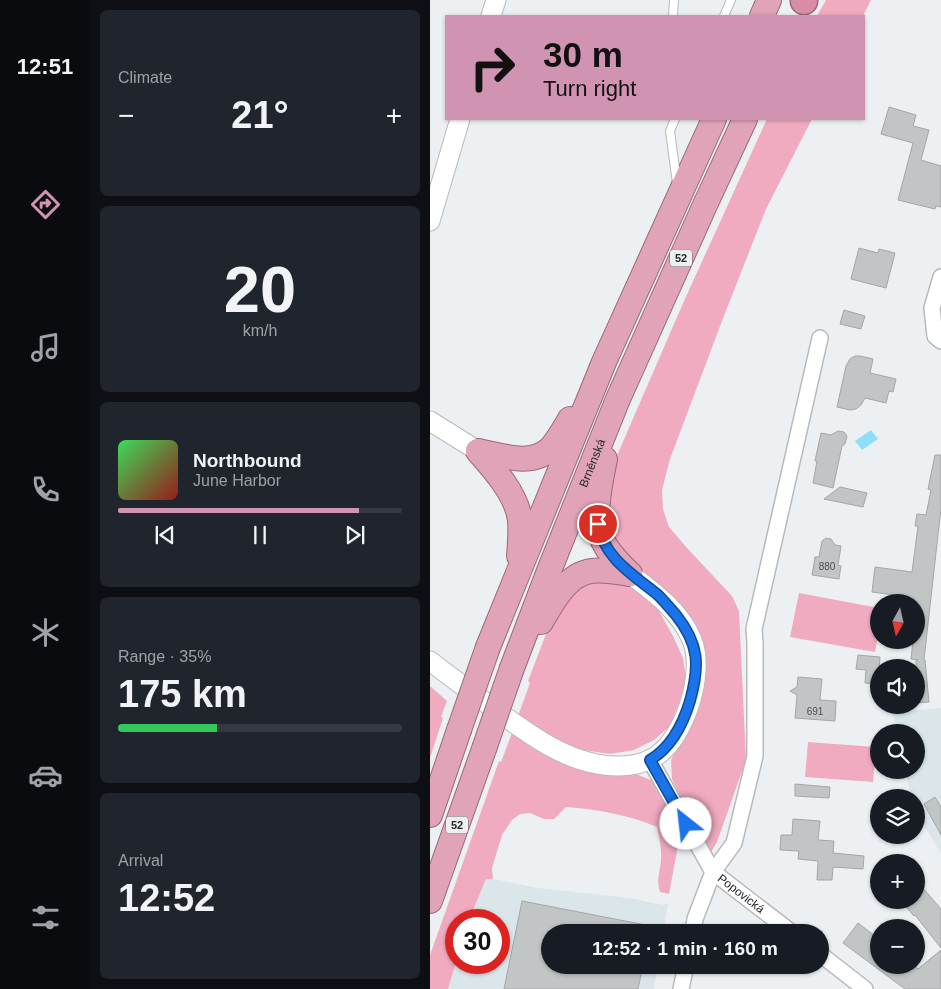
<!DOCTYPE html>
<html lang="en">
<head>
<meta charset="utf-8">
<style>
	body { margin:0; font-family:Helvetica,sans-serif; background:#20242c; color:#f1f3f6; height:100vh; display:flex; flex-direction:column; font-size:19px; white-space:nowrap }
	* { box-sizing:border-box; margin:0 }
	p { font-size:16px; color:#9ea1a6 }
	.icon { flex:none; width:28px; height:28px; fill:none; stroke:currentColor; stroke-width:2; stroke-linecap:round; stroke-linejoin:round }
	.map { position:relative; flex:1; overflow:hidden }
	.sheet { display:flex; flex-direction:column; gap:10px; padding:10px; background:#0d0f14; width:340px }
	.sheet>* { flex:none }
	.banner { position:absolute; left:15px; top:15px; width:420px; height:105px; border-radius:0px; box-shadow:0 1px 4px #0004; background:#d193b2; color:#111; overflow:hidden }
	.needle { width:32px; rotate:188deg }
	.tools { position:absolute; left:440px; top:594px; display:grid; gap:10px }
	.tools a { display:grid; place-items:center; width:55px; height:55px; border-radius:50%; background:#171b24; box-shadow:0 1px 4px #0004; font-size:25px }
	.speed { position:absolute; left:15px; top:909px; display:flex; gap:10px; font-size:25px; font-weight:700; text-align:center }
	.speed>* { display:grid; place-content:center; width:65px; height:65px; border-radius:50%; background:#171b24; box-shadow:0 1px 4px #0004; line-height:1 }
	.speed .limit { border:8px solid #d22; background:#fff; color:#111 }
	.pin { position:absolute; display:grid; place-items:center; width:42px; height:42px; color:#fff; margin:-21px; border:2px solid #fff; border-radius:50%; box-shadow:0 1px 5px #0007 }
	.me { position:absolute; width:55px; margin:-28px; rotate:331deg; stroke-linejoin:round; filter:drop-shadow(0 0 4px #0008) }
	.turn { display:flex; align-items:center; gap:18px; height:105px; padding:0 15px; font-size:22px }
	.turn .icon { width:65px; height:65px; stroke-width:2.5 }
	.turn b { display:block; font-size:35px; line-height:42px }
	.big { font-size:38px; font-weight:800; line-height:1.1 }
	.sheet .card { flex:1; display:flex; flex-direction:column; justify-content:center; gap:8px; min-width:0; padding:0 18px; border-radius:8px; background:#20242c }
	.sheet .dial { align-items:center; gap:0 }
	.dial b { font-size:65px; line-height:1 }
	.song { display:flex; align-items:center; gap:15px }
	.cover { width:60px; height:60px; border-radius:8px; background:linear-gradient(135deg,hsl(130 70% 55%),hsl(0 70% 35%)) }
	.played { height:5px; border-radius:2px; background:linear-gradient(90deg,#d193b2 85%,#363941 85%) }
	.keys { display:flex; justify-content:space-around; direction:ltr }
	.heat { display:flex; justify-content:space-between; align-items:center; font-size:28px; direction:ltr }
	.charge { height:8px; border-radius:4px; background:linear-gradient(90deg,#34c759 35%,#363941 0) }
	.trip { position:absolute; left:111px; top:924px; width:288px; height:50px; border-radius:25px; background:#171b24; box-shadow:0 1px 4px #0004; font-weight:800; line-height:50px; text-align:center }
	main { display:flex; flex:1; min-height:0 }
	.tab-bar { display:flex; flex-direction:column; width:90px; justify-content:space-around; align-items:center; background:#090b0e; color:#9ea1a6 }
	.tab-bar .icon { width:35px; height:35px }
	.tab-bar .current { color:#d193b2 }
	.tab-bar b { font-size:22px; color:#f1f3f6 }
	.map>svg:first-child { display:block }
	.built { fill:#dbe6eb }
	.green { fill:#f1abc1 }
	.water { fill:#90dcfb }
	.building { fill:#c2c5c6; stroke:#a3a7a8 }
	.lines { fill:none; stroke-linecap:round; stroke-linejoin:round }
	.service-casing { stroke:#b7babc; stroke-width:10 }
	.minor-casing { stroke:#b7babc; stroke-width:18 }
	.tertiary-casing { stroke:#b7babc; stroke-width:21 }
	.trunk-casing { stroke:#9a6979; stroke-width:26 }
	.motorway-casing { stroke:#9a6979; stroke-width:29 }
	.service { stroke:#fff; stroke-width:8 }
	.minor { stroke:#fff; stroke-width:15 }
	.tertiary { stroke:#fff; stroke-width:19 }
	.trunk { stroke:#e0a3b7; stroke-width:24 }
	.motorway { stroke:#d98ca5; stroke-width:26 }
	.trunk-bridge-casing { stroke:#9a6979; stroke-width:26; stroke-linecap:butt }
	.trunk-bridge { stroke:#e0a3b7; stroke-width:24 }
	.route-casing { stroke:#114b97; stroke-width:12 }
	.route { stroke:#1a73e8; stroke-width:9 }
	.labels { text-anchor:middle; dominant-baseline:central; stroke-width:4.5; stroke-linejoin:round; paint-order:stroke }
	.number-label { font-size:10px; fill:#4d4f50 }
	.shield { fill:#edf0f2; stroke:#626465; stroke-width:1 }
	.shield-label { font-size:11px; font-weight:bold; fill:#262828 }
	.street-label { font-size:12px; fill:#262828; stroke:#edf0f2 }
</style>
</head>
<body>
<main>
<nav class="tab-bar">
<b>12:51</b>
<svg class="icon current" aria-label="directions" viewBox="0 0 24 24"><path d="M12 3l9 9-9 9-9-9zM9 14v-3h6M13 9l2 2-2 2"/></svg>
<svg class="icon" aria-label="music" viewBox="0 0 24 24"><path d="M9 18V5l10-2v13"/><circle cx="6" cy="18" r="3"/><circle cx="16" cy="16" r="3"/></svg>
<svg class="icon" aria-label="phone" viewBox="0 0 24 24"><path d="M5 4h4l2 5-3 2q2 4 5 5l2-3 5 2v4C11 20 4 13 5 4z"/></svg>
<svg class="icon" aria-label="climate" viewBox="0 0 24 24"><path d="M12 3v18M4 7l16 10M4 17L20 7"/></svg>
<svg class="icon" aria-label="car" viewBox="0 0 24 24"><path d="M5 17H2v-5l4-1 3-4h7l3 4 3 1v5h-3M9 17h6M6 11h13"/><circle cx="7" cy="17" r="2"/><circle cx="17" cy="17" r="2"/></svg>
<svg class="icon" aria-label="filters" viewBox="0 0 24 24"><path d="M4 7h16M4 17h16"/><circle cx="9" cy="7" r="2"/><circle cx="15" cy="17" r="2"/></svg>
</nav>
<section class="sheet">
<div class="card"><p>Climate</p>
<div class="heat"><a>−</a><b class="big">21°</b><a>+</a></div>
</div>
<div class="card dial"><b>20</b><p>km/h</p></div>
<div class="card">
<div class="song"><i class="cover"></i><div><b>Northbound</b><p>June Harbor</p></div></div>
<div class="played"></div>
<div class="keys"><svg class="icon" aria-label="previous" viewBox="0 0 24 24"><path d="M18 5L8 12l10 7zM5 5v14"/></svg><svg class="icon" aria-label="pause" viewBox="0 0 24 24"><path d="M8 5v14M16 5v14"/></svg><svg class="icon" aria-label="next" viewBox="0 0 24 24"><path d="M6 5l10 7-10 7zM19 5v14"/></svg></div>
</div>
<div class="card"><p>Range · 35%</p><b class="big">175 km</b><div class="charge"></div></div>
<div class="card"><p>Arrival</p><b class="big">12:52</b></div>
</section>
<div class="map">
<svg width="511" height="989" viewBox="0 0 511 989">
	<rect width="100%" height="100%" fill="#edf0f2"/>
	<g class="built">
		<polygon points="511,708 511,854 486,811 486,798 481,797 475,770 486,770 486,732 467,732 463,712"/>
		<polygon points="56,879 63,879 108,888 200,898 232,905 238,903 233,932 120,932 120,965 228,965 224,989 18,989 26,962 69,962 69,920 39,920"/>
	</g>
	<g class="green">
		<polygon points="396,0 441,0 433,16 387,16"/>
		<polygon points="337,119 382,119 336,209 292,321 240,459 232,490 233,509 239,527 257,548 302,596 309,611 316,760 287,842 281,852 259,815 242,779 241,760 247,746 264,721 270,705 272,692 236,591 213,571 202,563 190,550 175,520 182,467 254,301"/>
		<polygon points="150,581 197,583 210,591 229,611 243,636 253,658 256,680 250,700 240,726 224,740 204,750 180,754 146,749 115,735 88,716 100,683 98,681 127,605"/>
		<polygon points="369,593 449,608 449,631 445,652 360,637"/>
		<polygon points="0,686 17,701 11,717 13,718 0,758"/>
		<path d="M83,730L201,772L223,781L249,830L247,851L239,894L230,892C226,879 230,873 231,860C232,849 229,838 227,827C199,815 166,809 136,807L124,819H114L100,813L90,814L82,820L72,835L62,868L63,879H56L39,920H26V962L18,989H0V955L69,761L71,762Z"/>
		<polygon points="378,742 446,747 443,782 375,777"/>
	</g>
	<polygon class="water" points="441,430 448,439 432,450 425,441"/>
	<g class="building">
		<polygon points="459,107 486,115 483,126 499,130 491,160 511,166 511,207 506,206 505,209 468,200 483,143 451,134"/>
		<polygon points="429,248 448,253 449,249 465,253 456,288 421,279"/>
		<polygon points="414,310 435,316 431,329 410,324"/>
		<polygon points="425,356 430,356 443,359 440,373 466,379 463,392 459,391 456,403 435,398 431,405 426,409 420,410 407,407 416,366 420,359"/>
		<polygon points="408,431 414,432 417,436 415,444 412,446 403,488 383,483 387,461 385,461 391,433 401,435"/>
		<polygon points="505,455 511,455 511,508 494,660 495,660 499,702 486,703 486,660 488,660 481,659 483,640 486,640 486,602 479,602 479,597 442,592 445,567 482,572 488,526 485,526 487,514 496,515 501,490 498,489"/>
		<polygon points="410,487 437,493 433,507 394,499"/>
		<polygon points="396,538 401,539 405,545 411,546 408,565 411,566 409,579 382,575 385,557 389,557 392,541"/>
		<polygon points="428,655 450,657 448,684 435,683 436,670 426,669"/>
		<polygon points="368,677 392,679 390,700 406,701 405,721 365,718 367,695 360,691 367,687"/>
		<polygon points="365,784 400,787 399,798 365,796"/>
		<polygon points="505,797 511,807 511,835 494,804"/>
		<polygon points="363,819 390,821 388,840 404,841 403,853 434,856 433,869 403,867 402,880 387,880 388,861 368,859 369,851 350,850 351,835 362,835"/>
		<polygon points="486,880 511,909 511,948 485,915 484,916 470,900 486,900"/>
		<polygon points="92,901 226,927 225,932 120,932 120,965 213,965 208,989 74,989"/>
		<polygon points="428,923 449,939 449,965 483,965 488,969 511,950 511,989 475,989 413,943"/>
	</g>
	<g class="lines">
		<g class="service-casing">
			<g id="service">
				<polyline points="243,16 244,0"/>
				<polyline points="294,16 301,0"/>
				<polyline points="245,119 240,131 247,183"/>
			</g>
		</g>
		<g class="minor-casing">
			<g id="minor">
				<polyline points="511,277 502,308 505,336 511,341"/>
				<path id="s1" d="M220,760L283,872L361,932"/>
				<polyline points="263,932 265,919 283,872 304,843 325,756 325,643 324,629 390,338"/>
				<polyline points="390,954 435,989"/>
				<polyline points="251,989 256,965"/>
			</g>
		</g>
		<g class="tertiary-casing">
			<g id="tertiary">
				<polyline points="61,16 66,0"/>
				<polyline points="0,221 30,119"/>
				<polyline points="0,421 48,451"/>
				<path d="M0,661C22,678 44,694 67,711C98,733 129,757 167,764C187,768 212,767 229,754C256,733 275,672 262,640C250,611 224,592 200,574"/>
			</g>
		</g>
		<g class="trunk-casing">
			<g id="trunk">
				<polyline points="332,16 339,0"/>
				<path d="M48,451C71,455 100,467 120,449C128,440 134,429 140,419"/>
				<path d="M48,451C64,469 87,495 90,520C91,532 90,544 89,556"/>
				<path d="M175,459C170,485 162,516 173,541C179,554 190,564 200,574"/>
				<path d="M111,622C123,602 136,575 161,571C174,569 188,572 200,574"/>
				<polyline points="58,647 174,362 284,119"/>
				<path id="s2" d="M82,668L119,571L188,399L275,205L315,119"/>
				<polyline points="0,815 29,730"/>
				<polyline points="0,901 54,749"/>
			</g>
		</g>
		<g class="motorway-casing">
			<polyline id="motorway" points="374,1 374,0"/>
		</g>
		<use href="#service" class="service"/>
		<use href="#minor" class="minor"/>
		<use href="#tertiary" class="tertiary"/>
		<use href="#trunk" class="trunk"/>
		<use href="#motorway" class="motorway"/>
		<g class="trunk-bridge-casing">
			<g id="trunk-bridge">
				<polyline points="29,730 58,647"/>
				<polyline points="54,749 82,668"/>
			</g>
		</g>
		<use href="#trunk-bridge" class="trunk-bridge"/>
	</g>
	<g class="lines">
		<g class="route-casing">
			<path id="route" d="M168,524C174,558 202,574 228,595C234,601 240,608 246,615C269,644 270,665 260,701C253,724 242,747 220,760L256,824"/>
		</g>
		<use href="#route" class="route"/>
	</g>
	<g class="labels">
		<g class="number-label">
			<text x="397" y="566">880</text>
			<text x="385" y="711">691</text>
		</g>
		<g class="shield">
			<rect x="240" y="249.5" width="22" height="17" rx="4"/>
			<rect x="16" y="816.5" width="22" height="17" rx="4"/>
		</g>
		<g class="shield-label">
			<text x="251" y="258">52</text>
			<text x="27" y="825">52</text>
		</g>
		<g class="street-label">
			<text stroke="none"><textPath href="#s2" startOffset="220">Brněnská</textPath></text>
			<text stroke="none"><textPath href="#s1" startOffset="164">Popovická</textPath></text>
		</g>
	</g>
</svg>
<div class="tools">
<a><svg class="needle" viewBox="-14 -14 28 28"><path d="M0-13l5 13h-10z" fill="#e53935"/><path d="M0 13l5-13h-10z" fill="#9ea1a6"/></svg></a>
<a><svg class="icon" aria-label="sound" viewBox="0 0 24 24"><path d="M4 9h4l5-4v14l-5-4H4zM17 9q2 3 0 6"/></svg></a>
<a><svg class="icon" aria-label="search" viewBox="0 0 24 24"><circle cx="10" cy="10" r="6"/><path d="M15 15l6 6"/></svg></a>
<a><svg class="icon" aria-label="layers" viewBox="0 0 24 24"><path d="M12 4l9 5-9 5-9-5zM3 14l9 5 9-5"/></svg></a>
<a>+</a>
<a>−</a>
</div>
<div class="speed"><div class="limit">30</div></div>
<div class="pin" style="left:168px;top:524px;background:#d93025"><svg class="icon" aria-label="arrive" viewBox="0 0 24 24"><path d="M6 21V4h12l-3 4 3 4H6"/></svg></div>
<svg class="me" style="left:256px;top:824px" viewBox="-20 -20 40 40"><circle r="19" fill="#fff"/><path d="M0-13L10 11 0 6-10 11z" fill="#1a73e8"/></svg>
<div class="trip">12:52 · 1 min · 160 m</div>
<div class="banner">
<div class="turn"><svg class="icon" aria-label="right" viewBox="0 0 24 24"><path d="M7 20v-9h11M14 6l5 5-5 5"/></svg><div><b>30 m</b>Turn right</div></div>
</div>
</div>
</main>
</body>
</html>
